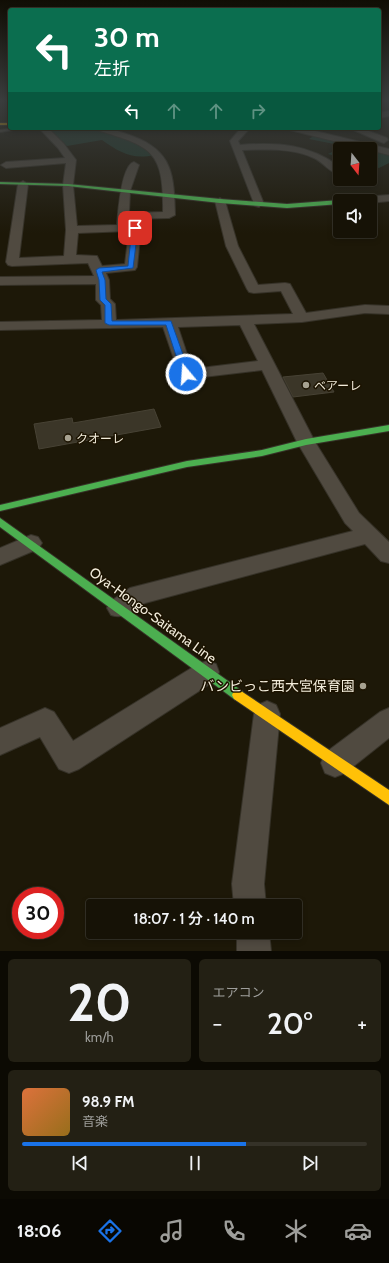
<!DOCTYPE html>
<html lang="ja">
<head>
<meta charset="utf-8">
<style>
	body { margin:0; font-family:Cabin,"Noto Sans JP",sans-serif; background:#232014; color:#f1f3f6; height:100vh; display:flex; flex-direction:column; font-size:15px; white-space:nowrap }
	* { box-sizing:border-box; margin:0 }
	p { font-size:13px; color:#9e9e9b }
	.icon { flex:none; width:22px; height:22px; fill:none; stroke:currentColor; stroke-width:2; stroke-linecap:round; stroke-linejoin:round }
	.map { position:relative; height:951px; overflow:hidden }
	.side { display:flex; flex-direction:column; gap:8px; padding:8px; background:#0c0a03; flex:1 }
	.side>* { flex:none }
	.hud { position:absolute; left:8px; top:8px; width:373px; height:122px; border-radius:4px; box-shadow:0 2px 6px #0003,0 0 0 1px #353228; background:#0b6e4f; color:#fff; overflow:hidden }
	.needle { width:26px; rotate:163deg }
	.fabs { position:absolute; left:333px; top:142px; display:grid; gap:8px }
	.fabs a { display:grid; place-items:center; width:44px; height:44px; border-radius:4px; background:#161206; box-shadow:0 2px 6px #0003,0 0 0 1px #353228; font-size:20px }
	.speed { position:absolute; left:12px; top:887px; display:flex; gap:8px; font-size:20px; font-weight:700; text-align:center }
	.speed>* { display:grid; place-content:center; width:52px; height:52px; border-radius:50%; background:#161206; box-shadow:0 2px 6px #0003,0 0 0 1px #353228; line-height:1 }
	.speed .limit { border:6px solid #d22; background:#fff; color:#111 }
	.pin { position:absolute; display:grid; place-items:center; width:34px; height:34px; color:#fff; margin:-17px; border-radius:8px; box-shadow:0 2px 6px #0006 }
	.me { position:absolute; width:44px; margin:-22px; rotate:342deg; stroke-linejoin:round; filter:drop-shadow(0 0 3px #0008) }
	.turn { display:flex; align-items:center; gap:14px; height:84px; padding:0 20px; font-size:18px }
	.turn .icon { width:52px; height:52px; stroke-width:2.5 }
	.turn b { display:block; font-size:28px; line-height:34px }
	.lanes { display:flex; align-items:center; height:38px; padding:0 20px; background:#0003; justify-content:center; gap:20px; direction:ltr }
	.lanes .off { opacity:.35 }
	.big { font-size:30px; font-weight:600; line-height:1.1 }
	.side .widget { flex:1; display:flex; flex-direction:column; justify-content:center; gap:6px; min-width:0; padding:0 14px; border-radius:6px; background:#232014 }
	.side .dial { align-items:center; gap:0 }
	.dial b { font-size:52px; line-height:1 }
	.song { display:flex; align-items:center; gap:12px }
	.cover { width:48px; height:48px; border-radius:6px; background:linear-gradient(135deg,hsl(20 70% 55%),hsl(40 70% 35%)) }
	.played { height:4px; border-radius:2px; background:linear-gradient(90deg,#1a73e8 65%,#353228 65%) }
	.keys { display:flex; justify-content:space-around; direction:ltr }
	.heat { display:flex; justify-content:space-between; align-items:center; font-size:22px; direction:ltr }
	.side .tiles { flex:1; display:grid; gap:8px; grid-template-columns:1fr 1fr }
	.widget:last-child { grid-column:span 2 }
	.trip { position:absolute; left:86px; top:899px; width:216px; height:40px; border-radius:4px; background:#161206; box-shadow:0 2px 6px #0003,0 0 0 1px #353228; font-weight:600; line-height:40px; text-align:center }
	.dock { display:flex; height:64px; justify-content:space-around; align-items:center; background:#090702; color:#9e9e9b }
	.dock .icon { width:28px; height:28px }
	.dock .selected { color:#1a73e8 }
	.dock b { font-size:18px; color:#f1f3f6 }
	.map>svg:first-child { display:block }
	.green { fill:#203a2b }
	.building { fill:#3b3628; stroke:#474234 }
	.lines { fill:none; stroke-linecap:round; stroke-linejoin:round }
	.lane-casing { stroke:#363228; stroke-width:2 }
	.street-casing { stroke:#363228; stroke-width:2 }
	.fast-casing { stroke:#363228; stroke-width:2 }
	.slow-casing { stroke:#363228; stroke-width:2 }
	.lane { fill:#504a40; fill-rule:evenodd }
	.street { fill:#504a40; fill-rule:evenodd }
	.fast { fill:#4caf50; fill-rule:evenodd }
	.slow { fill:#ffc107; fill-rule:evenodd }
	.route { fill:#1a73e8; stroke:#114b97 }
	.poi-dot { fill:#a7a291; stroke:#1c1300; stroke-width:1.5 }
	.labels { text-anchor:middle; dominant-baseline:central; stroke-width:3; stroke-linejoin:round; paint-order:stroke }
	.poi-label { font-size:12px; fill:#f2ecdb; stroke:#1c1300; text-anchor:start }
	.near-street-label { font-size:14px; fill:#f2ecdb; stroke:#1c1300 }
	.near-poi-label { font-size:14px; fill:#f2ecdb; stroke:#1c1300; text-anchor:end }
</style>
</head>
<body>
<div class="map">
<svg width="389" height="951" viewBox="0 0 389 951">
	<rect width="100%" height="100%" fill="#1d1808"/>
	<g class="green">
		<path d="M47,128H93L133,141L154,155C132,160 119,152 102,140L67,146Z"/>
		<polygon points="315,135 389,153 389,163 379,168 370,165 370,149 340,149 340,157 328,154 344,146 309,139"/>
	</g>
	<g class="building">
		<polygon points="323,373 334,392 293,397 283,377"/>
		<polygon points="154,409 161,427 39,449 34,424 72,418 73,423"/>
	</g>
	<g class="lines">
		<g class="lane-casing">
			<g id="lane">
				<polygon points="15,128 27,128 0,132 0,130"/>
				<polygon points="124,128 131,128 111,133 109,132"/>
			</g>
		</g>
		<g class="street-casing">
			<g id="street">
				<polygon points="389,111 389,116 379,118 379,113"/>
				<path d="M39,128H48L64,144L76,160L73,185L77,226L117,225C118,213 121,165 134,162L139,165L130,191L129,213L163,212C164,150 152,147 97,130L96,128C109,128 119,131 132,136C173,151 174,175 175,215L169,218L128,219V225L139,226L141,228L137,267L135,270L106,273L109,280L110,299L115,304L116,320L293,314L281,291L254,293L249,292L247,289L226,246L215,201L220,198L225,201L238,246L258,285L285,283L290,284L306,313L365,305L389,306V314L365,313L302,322L254,324L315,442L359,513L389,542V563L381,561L365,544L145,603C133,610 125,620 111,615L107,608L111,601L130,588L353,531L345,523L297,442L262,370L186,379L180,377L163,327L0,330V322L102,320L101,305L96,300V284L0,285V277L94,276L88,263L12,266L8,265L6,262L18,184L23,181L28,184L19,258L64,256L66,230L63,185L66,163L6,168L1,165L6,162L65,158L58,148ZM129,231L125,264L102,266L97,256L76,255L78,233ZM240,325L258,361L192,369L178,327Z"/>
				<path d="M241,128H250L238,141L240,145C278,142 309,144 340,167V175C330,173 323,162 314,158C293,148 265,149 242,150L264,204L259,207L255,206L230,141Z"/>
				<polygon points="289,128 303,128 389,149 389,155 290,130"/>
				<polygon points="349,128 361,128 387,138 388,140 384,143 381,142"/>
				<polygon points="389,195 389,201 370,203 370,201 343,201 348,198"/>
				<polygon points="31,535 38,537 42,543 38,549 0,565 0,548"/>
				<polygon points="207,661 216,664 219,672 216,680 79,769 69,773 59,769 40,737 0,755 0,728 45,708 54,712 73,741 198,664"/>
				<polygon points="267,701 276,705 280,714 264,884 266,906 234,906 232,884 254,714 258,705"/>
				<polygon points="389,708 389,738 345,773 335,777 325,773 321,763 325,753 380,712"/>
				<polygon points="237,932 269,932 271,951 237,951"/>
			</g>
		</g>
		<g class="fast-casing">
			<g id="fast">
				<polygon points="0,182 68,184 220,199 287,204 340,200 342,201 340,201 340,204 287,208 220,203 68,186 0,184"/>
				<polygon points="389,425 389,431 306,445 262,456 187,467 0,511 0,505 187,461 262,450 306,439"/>
				<polygon points="0,518 242,691 244,695 242,699 238,701 234,699 0,527"/>
			</g>
		</g>
		<g class="slow-casing">
			<g id="slow">
				<rect x="0" y="123" width="10" height="2"/>
				<polygon points="238,689 389,790 389,805 234,699 232,695 234,691"/>
			</g>
		</g>
		<use href="#lane" class="lane"/>
		<use href="#street" class="street"/>
		<use href="#fast" class="fast"/>
		<use href="#slow" class="slow"/>
	</g>
	<linearGradient id="sky" x2="0" y2="1"><stop stop-color="#100d04"/><stop offset="0.43" stop-color="#3a3d3d"/><stop offset="1" stop-color="#3a3d3d" stop-opacity="0"/></linearGradient>
	<rect width="389" height="233" fill="url(#sky)"/>
	<polygon class="route" points="135,226 138,228 133,268 102,272 105,280 106,299 111,304 112,321 171,321 190,374 188,375 183,375 182,374 166,325 109,325 105,323 105,305 100,300 99,280 96,270 99,268 128,266 132,228"/>
	<g class="poi-dot">
		<circle cx="306" cy="385" r="4"/>
		<circle cx="68" cy="438" r="4"/>
		<circle cx="363" cy="686" r="4"/>
	</g>
	<g class="labels">
		<g class="poi-label">
			<text x="314" y="385">ベアーレ</text>
			<text x="76" y="438">クオーレ</text>
		</g>
		<g class="near-street-label">
			<text transform="translate(153 615) rotate(36)">Oya-Hongo-Saitama Line</text>
		</g>
		<g class="near-poi-label">
			<text x="355" y="686">バンビっこ西大宮保育園</text>
		</g>
	</g>
</svg>
<div class="fabs">
<a><svg class="needle" viewBox="-14 -14 28 28"><path d="M0-13l5 13h-10z" fill="#e53935"/><path d="M0 13l5-13h-10z" fill="#9e9e9b"/></svg></a>
<a><svg class="icon" aria-label="sound" viewBox="0 0 24 24"><path d="M4 9h4l5-4v14l-5-4H4zM17 9q2 3 0 6"/></svg></a>
</div>
<div class="speed"><div class="limit">30</div></div>
<div class="pin" style="left:135px;top:228px;background:#d93025"><svg class="icon" aria-label="arrive" viewBox="0 0 24 24"><path d="M6 21V4h12l-3 4 3 4H6"/></svg></div>
<svg class="me" style="left:186px;top:374px" viewBox="-20 -20 40 40"><circle r="17" fill="#1a73e8" stroke="#fff" stroke-width="3"/><path d="M0-11L8 9 0 5-8 9z" fill="#fff"/></svg>
<div class="trip">18:07 · 1 分 · 140 m</div>
<div class="hud">
<div class="turn"><svg class="icon" aria-label="left" viewBox="0 0 24 24"><path d="M17 20v-9H6M10 6l-5 5 5 5"/></svg><div><b>30 m</b>左折</div></div>
<div class="lanes"><svg class="icon" aria-label="left" viewBox="0 0 24 24"><path d="M17 20v-9H6M10 6l-5 5 5 5"/></svg><svg class="icon off" aria-label="ahead" viewBox="0 0 24 24"><path d="M12 20V5M6 11l6-6 6 6"/></svg><svg class="icon off" aria-label="ahead" viewBox="0 0 24 24"><path d="M12 20V5M6 11l6-6 6 6"/></svg><svg class="icon off" aria-label="right" viewBox="0 0 24 24"><path d="M7 20v-9h11M14 6l5 5-5 5"/></svg></div>
</div>
</div>
<section class="side">
<div class="tiles">
<div class="widget dial"><b>20</b><p>km/h</p></div>
<div class="widget"><p>エアコン</p>
<div class="heat"><a>−</a><b class="big">20°</b><a>+</a></div>
</div>
<div class="widget">
<div class="song"><i class="cover"></i><div><b>98.9 FM</b><p>音楽</p></div></div>
<div class="played"></div>
<div class="keys"><svg class="icon" aria-label="previous" viewBox="0 0 24 24"><path d="M18 5L8 12l10 7zM5 5v14"/></svg><svg class="icon" aria-label="pause" viewBox="0 0 24 24"><path d="M8 5v14M16 5v14"/></svg><svg class="icon" aria-label="next" viewBox="0 0 24 24"><path d="M6 5l10 7-10 7zM19 5v14"/></svg></div>
</div>
</div>
</section>
<nav class="dock">
<b>18:06</b>
<svg class="icon selected" aria-label="directions" viewBox="0 0 24 24"><path d="M12 3l9 9-9 9-9-9zM9 14v-3h6M13 9l2 2-2 2"/></svg>
<svg class="icon" aria-label="music" viewBox="0 0 24 24"><path d="M9 18V5l10-2v13"/><circle cx="6" cy="18" r="3"/><circle cx="16" cy="16" r="3"/></svg>
<svg class="icon" aria-label="phone" viewBox="0 0 24 24"><path d="M5 4h4l2 5-3 2q2 4 5 5l2-3 5 2v4C11 20 4 13 5 4z"/></svg>
<svg class="icon" aria-label="climate" viewBox="0 0 24 24"><path d="M12 3v18M4 7l16 10M4 17L20 7"/></svg>
<svg class="icon" aria-label="car" viewBox="0 0 24 24"><path d="M5 17H2v-5l4-1 3-4h7l3 4 3 1v5h-3M9 17h6M6 11h13"/><circle cx="7" cy="17" r="2"/><circle cx="17" cy="17" r="2"/></svg>
</nav>
</body>
</html>
